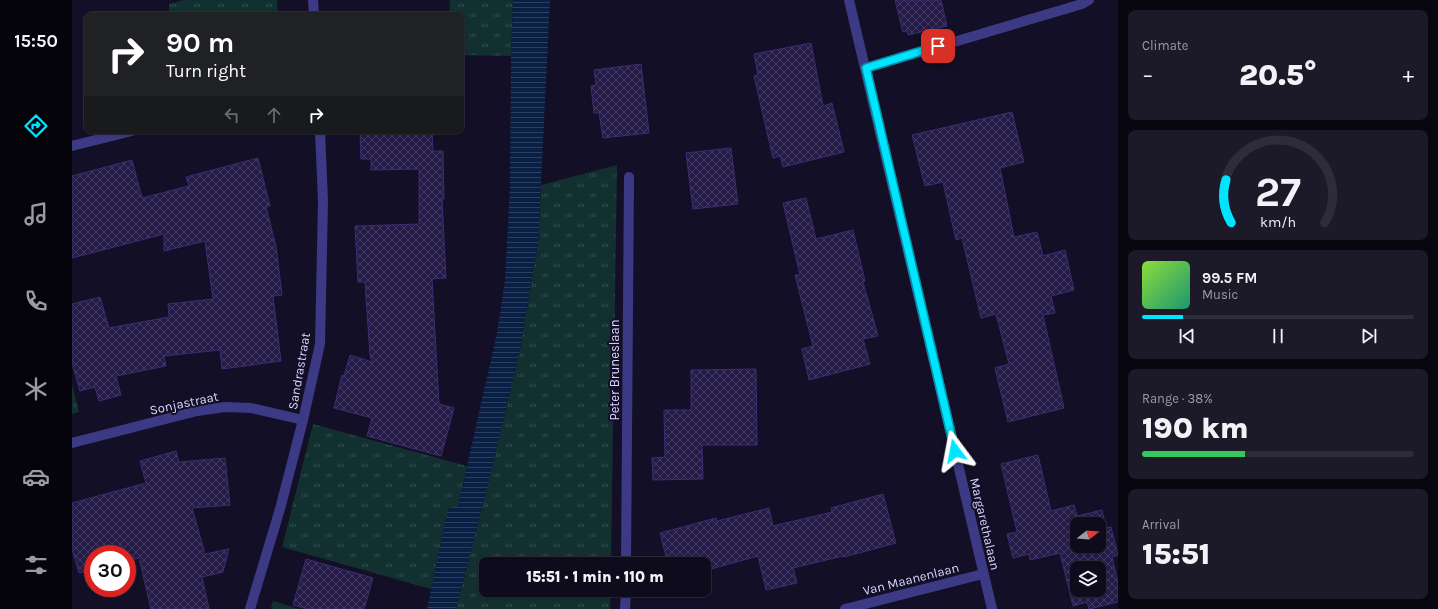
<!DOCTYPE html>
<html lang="en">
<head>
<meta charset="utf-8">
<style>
	body { margin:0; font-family:Karla,sans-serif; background:#1c1929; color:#f1f3f6; height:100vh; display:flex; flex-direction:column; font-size:15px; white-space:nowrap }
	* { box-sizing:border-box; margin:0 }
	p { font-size:13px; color:#9b9ba3 }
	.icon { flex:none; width:22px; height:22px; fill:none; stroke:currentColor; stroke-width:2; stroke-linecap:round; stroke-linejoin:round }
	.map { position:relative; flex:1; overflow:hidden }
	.details { display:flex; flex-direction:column; gap:10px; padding:10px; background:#08060f; width:320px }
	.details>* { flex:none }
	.hud { position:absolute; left:12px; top:12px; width:380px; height:122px; border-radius:8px; box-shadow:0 1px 3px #0004,0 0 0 1px #2e2b3b; background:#202124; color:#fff; overflow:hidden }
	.needle { width:26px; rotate:73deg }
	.tools { position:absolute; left:998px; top:517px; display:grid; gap:8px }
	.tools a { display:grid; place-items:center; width:36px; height:36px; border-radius:8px; background:#0e0b1c; box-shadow:0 1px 3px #0004,0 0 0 1px #2e2b3b; font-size:20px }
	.speed { position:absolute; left:12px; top:545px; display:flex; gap:8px; font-size:20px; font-weight:700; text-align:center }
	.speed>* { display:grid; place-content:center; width:52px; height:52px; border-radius:50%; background:#0e0b1c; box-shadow:0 1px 3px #0004,0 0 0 1px #2e2b3b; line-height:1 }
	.speed .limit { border:6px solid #d22; background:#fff; color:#111 }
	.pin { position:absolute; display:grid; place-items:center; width:34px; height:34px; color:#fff; margin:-17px; border-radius:8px; box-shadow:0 2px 6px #0006 }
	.me { position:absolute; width:44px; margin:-22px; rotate:347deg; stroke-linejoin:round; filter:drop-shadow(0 0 3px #0008) }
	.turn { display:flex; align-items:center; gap:14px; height:84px; padding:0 16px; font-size:18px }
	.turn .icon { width:52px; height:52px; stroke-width:2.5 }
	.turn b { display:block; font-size:28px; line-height:34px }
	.lanes { display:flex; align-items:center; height:38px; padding:0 16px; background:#0003; justify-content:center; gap:20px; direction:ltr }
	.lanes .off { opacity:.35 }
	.big { font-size:30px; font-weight:800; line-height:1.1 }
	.details .widget { flex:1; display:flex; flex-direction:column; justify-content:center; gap:6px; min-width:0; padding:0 14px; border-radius:8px; background:#1c1929 }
	.details .dial { align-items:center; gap:0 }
	.dial svg { height:104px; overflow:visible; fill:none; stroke:#2e2b3b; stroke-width:7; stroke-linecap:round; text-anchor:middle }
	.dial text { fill:#f1f3f6; stroke:none }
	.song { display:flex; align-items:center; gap:12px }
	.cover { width:48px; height:48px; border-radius:6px; background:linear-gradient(135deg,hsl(90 70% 55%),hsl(160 70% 35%)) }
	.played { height:4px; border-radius:2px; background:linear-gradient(90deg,#00e5ff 15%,#2e2b3b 15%) }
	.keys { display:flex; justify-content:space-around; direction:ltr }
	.heat { display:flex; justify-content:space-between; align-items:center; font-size:22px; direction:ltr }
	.charge { height:6px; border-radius:3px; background:linear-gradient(90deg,#34c759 38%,#2e2b3b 0) }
	.trip { position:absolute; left:407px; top:557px; width:232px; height:40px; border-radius:8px; background:#0e0b1c; box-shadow:0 1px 3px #0004,0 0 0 1px #2e2b3b; font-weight:800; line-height:40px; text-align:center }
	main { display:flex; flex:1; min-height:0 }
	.tab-bar { display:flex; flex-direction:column; width:72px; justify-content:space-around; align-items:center; background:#06040b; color:#9b9ba3 }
	.tab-bar .icon { width:28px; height:28px }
	.tab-bar .on { color:#00e5ff }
	.tab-bar b { font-size:18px; color:#f1f3f6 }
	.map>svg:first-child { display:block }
	.grass { fill:url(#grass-tufts) }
	.water { fill:url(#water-rules) }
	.building { fill:url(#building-cross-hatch); stroke:#3b2d73; fill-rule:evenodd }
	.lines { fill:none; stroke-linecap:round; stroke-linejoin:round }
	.minor { stroke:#3d3a85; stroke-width:10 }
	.route-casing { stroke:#0095a6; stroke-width:10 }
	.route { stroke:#00e5ff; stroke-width:7 }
	.labels { text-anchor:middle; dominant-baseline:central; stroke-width:4; stroke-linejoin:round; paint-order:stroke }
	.street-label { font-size:13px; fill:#d9d4ff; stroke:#130f26 }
</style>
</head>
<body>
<main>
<nav class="tab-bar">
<b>15:50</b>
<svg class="icon on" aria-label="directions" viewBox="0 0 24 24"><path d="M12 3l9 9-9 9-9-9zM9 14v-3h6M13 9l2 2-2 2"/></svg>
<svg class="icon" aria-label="music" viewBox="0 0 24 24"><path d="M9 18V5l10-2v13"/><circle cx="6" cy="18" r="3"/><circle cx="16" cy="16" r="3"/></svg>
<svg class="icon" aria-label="phone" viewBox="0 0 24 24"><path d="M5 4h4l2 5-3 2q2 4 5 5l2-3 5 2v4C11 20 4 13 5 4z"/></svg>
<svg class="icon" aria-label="climate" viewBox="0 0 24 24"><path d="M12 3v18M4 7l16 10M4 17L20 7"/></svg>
<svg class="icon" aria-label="car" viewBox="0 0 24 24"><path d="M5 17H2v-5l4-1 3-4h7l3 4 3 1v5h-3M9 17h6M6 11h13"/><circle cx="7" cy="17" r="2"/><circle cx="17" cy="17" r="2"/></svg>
<svg class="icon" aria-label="filters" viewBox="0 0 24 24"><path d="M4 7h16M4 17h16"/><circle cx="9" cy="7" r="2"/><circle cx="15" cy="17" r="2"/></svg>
</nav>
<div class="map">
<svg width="1046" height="609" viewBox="0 0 1046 609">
	<defs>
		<pattern id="grass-tufts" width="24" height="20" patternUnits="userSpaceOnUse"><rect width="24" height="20" fill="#12302f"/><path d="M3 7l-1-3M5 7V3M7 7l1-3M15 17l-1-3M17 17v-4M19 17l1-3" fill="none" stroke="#344d4e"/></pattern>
		<pattern id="water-rules" width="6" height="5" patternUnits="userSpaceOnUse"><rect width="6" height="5" fill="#0a1f44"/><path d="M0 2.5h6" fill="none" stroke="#2d3f60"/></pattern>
		<pattern id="building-cross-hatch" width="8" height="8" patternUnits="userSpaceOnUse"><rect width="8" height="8" fill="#241b47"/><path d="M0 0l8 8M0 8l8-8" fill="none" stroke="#433b63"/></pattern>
	</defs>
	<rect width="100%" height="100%" fill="#130f26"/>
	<g class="grass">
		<polygon points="112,0 205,0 206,15 97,15 97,4"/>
		<polygon points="378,0 441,0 439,56 389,55 389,15 377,15"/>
		<polygon points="545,165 539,564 414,564 414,590 539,590 538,609 384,609 419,472 448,349 466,243 469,185"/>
		<polygon points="0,384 7,412 0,414"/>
		<polygon points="241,424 395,466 386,506 376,510 359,589 210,547"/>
		<polygon points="201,601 227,609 199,609"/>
	</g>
	<polygon class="water" points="441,0 478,0 466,243 448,349 419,472 384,609 355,609 376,509 386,506 425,333 433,280 438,187 439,56"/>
	<g class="building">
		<polygon points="823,0 869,0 875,26 836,35 835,31 831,32"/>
		<polygon points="739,43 751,106 760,103 772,152 711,167 708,156 701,158 682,76 686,75 682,54"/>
		<polygon points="569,64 577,133 531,138 527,113 522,113 519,86 524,85 522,70"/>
		<polygon points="940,112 952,162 928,168 942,237 965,232 971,256 993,250 1002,290 979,296 983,313 971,315 992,408 936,422 923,368 937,364 924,314 909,318 890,238 884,240 871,182 853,186 840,135"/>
		<polygon points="288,131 360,131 361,151 371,151 372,199 370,199 374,278 360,279 367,404 382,408 369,456 295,436 300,418 262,408 270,375 272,376 278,355 300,362 298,355 293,282 286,282 283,226 347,224 347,169 299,170 299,159 289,159"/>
		<polygon points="659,148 666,204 621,209 614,153"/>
		<polygon points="186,158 198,206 194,207 204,246 210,295 201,296 209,361 150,369 148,350 92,356 94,366 44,376 49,395 27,401 23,387 8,391 0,363 0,304 28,297 37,328 97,317 96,304 141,299 133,241 92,251 92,234 0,258 0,176 60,160 70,198 117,186 114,177"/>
		<polygon points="734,198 744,239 781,230 793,281 791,282 806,336 791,339 798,364 737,380 730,349 741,346 723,275 728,275 711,203"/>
		<polygon points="684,369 685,445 630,445 631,479 581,480 580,458 593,457 592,410 619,410 619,370"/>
		<polygon points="104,451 107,462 153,458 158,505 120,508 133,554 157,549 151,572 130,577 137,609 79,609 67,558 55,561 55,554 21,554 21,570 7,573 0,549 0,503 74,483 68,461"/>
		<path d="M966,455L979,511L1002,505L1005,516L1030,510L1034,528L1039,527L1046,555L1040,557L1046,583V602L1017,609L1015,602L1001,606L988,553L958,560L957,554L941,558L935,534L945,532L929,464ZM1005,524H1027V546H1005ZM1005,568H1027V590H1005Z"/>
		<polygon points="811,494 824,543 772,557 771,556 721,568 725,583 694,590 686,556 632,571 632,564 596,564 588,533 644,518 645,521 697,508 701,526 760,512 759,508"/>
		<polygon points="234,559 301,578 292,609 236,609 221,605"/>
	</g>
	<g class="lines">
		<g class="minor">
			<polyline points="241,0 242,15"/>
			<polyline points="777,0 920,609"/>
			<polyline points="794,68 1010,4 1017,0"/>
			<polyline points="0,146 60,131"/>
			<polyline points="0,443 125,411 153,407 179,408 231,420"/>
			<polyline points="554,564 557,177"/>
			<polyline points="178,609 208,509 231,420 248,344 251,201 248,131"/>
			<polyline points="553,609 554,590"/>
			<polyline points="773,609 911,574"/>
		</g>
	</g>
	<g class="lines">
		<g class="route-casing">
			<polyline id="route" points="866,46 794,68 883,451"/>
		</g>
		<use href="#route" class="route"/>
	</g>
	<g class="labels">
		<g class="street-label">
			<text transform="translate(542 370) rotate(-90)">Peter Bruneslaan</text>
			<text transform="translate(227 371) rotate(-80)">Sandrastraat</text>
			<text transform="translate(112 403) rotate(-12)">Sonjastraat</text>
			<text transform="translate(913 524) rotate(77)">Margarethalaan</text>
			<text transform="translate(839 579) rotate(-14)">Van Maanenlaan</text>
		</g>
	</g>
</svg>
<div class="tools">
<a><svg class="needle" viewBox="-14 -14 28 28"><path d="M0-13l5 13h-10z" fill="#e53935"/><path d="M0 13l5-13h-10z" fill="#9b9ba3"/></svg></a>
<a><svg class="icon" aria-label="layers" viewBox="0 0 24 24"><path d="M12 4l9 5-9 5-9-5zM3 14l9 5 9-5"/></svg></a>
</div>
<div class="speed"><div class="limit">30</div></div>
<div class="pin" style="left:866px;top:46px;background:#d93025"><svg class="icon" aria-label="arrive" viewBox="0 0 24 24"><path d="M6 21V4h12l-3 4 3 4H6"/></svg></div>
<svg class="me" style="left:883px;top:451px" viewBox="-20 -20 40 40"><path d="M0-17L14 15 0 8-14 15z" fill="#00e5ff" stroke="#fff" stroke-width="4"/></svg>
<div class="trip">15:51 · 1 min · 110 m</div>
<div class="hud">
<div class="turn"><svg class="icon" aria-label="right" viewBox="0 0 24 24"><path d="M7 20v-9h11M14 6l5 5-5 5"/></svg><div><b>90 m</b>Turn right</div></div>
<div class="lanes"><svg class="icon off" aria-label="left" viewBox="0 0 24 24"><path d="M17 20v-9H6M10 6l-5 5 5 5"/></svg><svg class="icon off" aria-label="ahead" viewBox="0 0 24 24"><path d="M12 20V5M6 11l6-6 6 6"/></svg><svg class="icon" aria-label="right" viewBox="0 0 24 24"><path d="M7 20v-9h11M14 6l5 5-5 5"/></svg></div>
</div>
</div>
<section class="details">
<div class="widget"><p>Climate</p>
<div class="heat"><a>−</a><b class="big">20.5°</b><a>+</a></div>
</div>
<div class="widget dial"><svg viewBox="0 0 100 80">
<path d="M14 69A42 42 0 1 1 86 69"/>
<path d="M14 69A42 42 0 0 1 10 36" stroke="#00e5ff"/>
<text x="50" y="56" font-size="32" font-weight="700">27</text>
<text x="50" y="72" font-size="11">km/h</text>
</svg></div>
<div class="widget">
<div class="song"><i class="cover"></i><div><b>99.5 FM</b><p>Music</p></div></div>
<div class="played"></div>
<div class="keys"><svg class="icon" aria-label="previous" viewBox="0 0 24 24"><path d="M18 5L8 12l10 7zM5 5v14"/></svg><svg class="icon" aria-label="pause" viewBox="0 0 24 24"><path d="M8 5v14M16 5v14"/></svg><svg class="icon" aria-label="next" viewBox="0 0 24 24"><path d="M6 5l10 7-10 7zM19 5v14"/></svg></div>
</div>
<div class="widget"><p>Range · 38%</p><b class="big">190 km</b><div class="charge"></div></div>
<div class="widget"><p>Arrival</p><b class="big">15:51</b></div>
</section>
</main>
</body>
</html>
